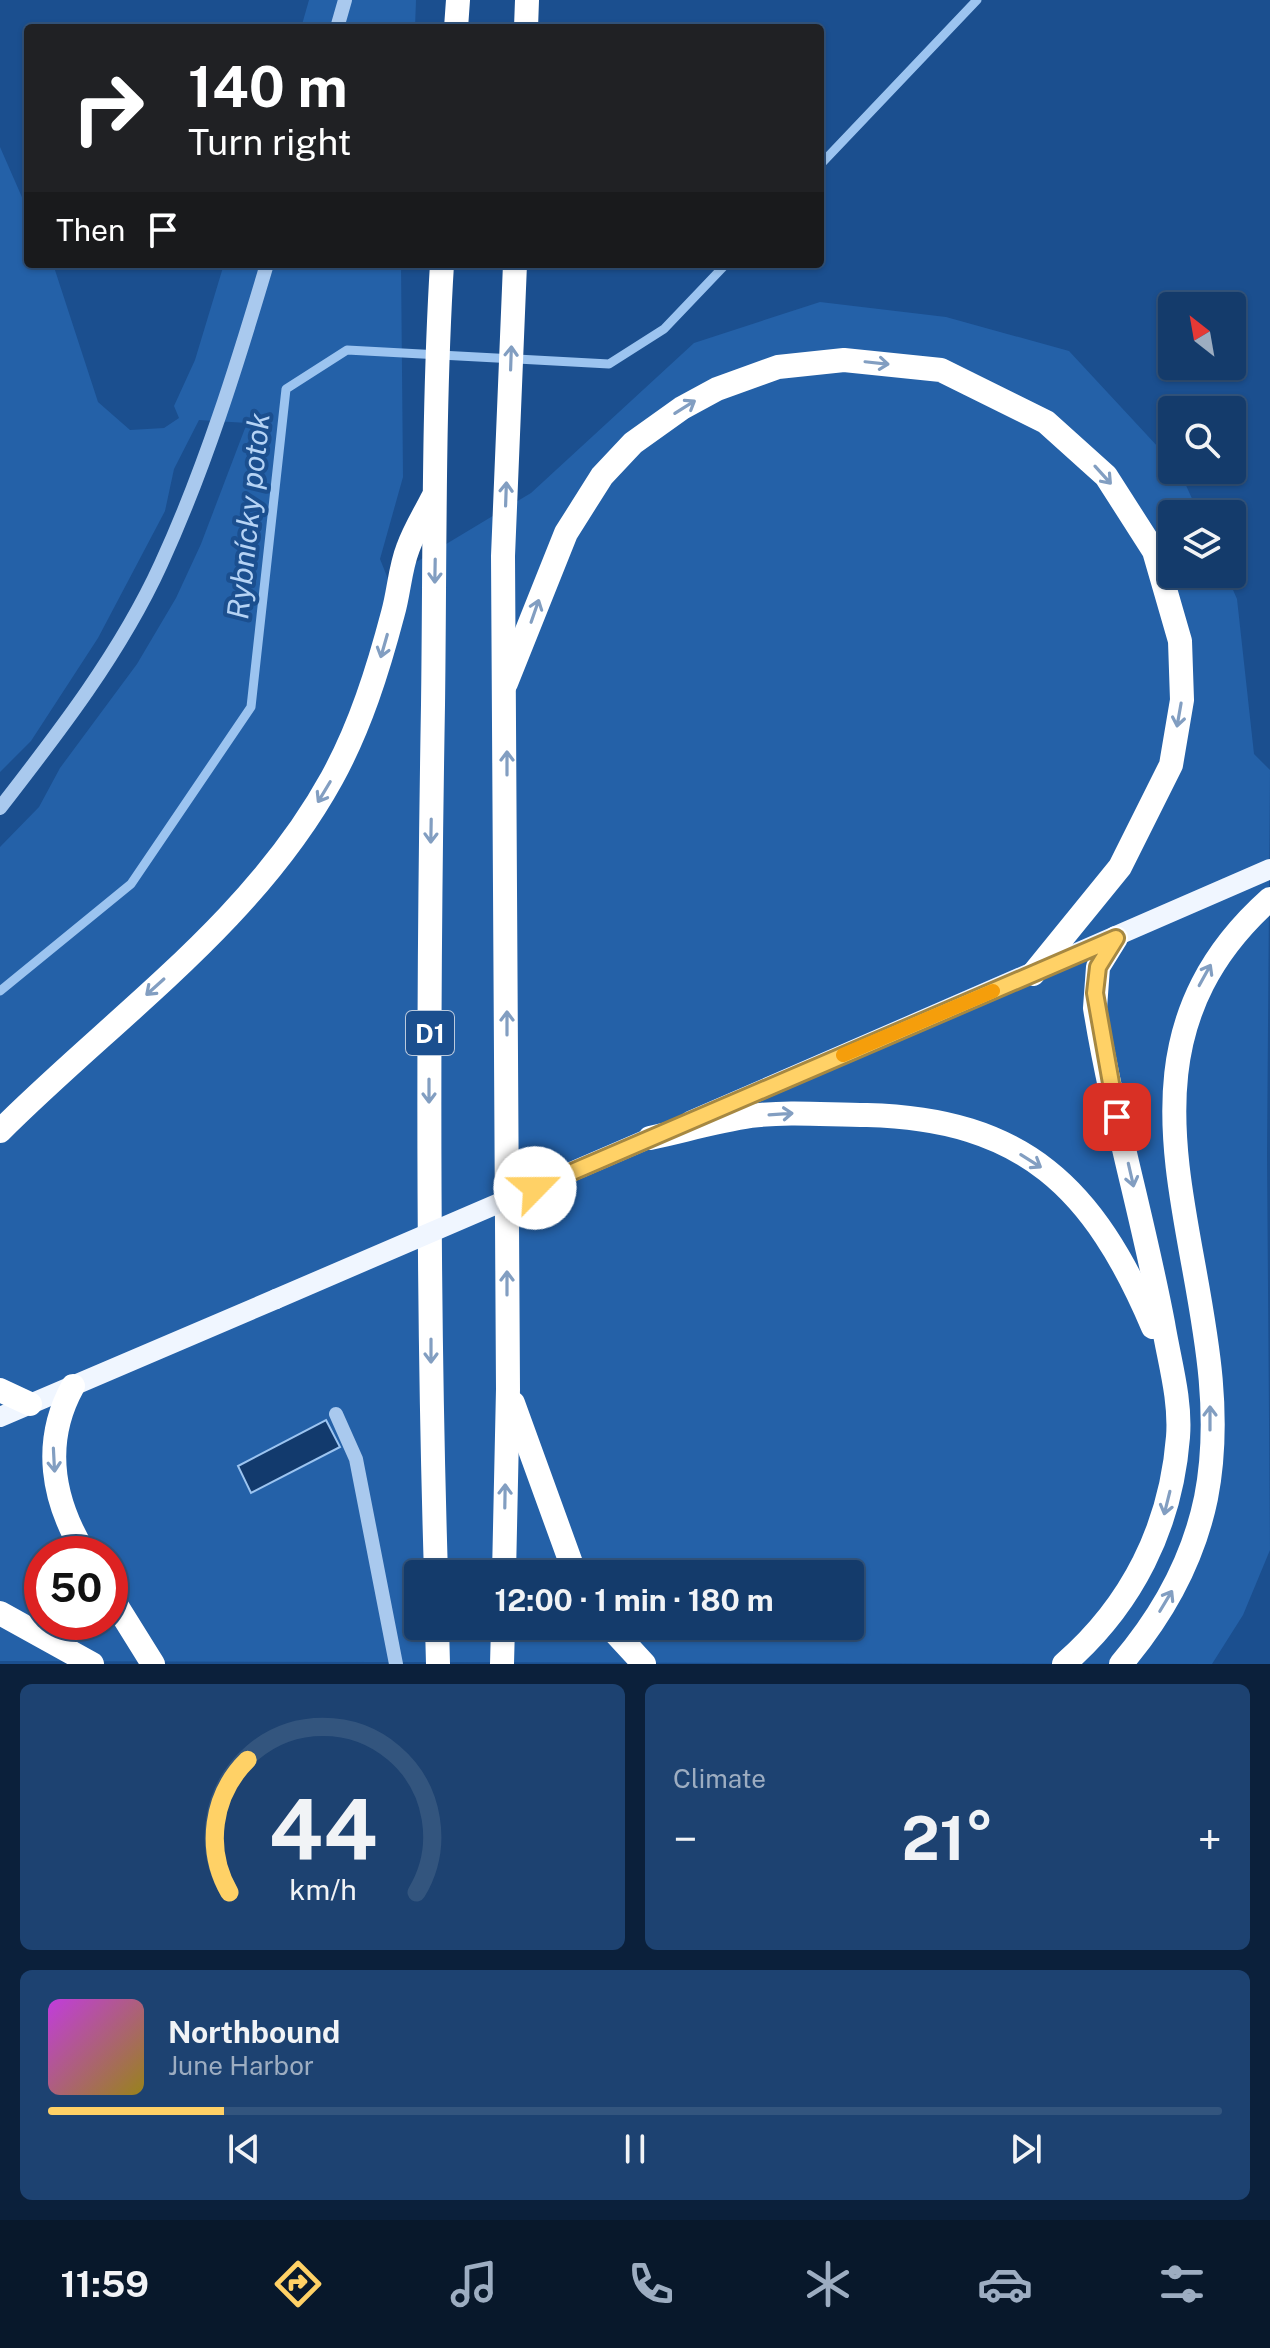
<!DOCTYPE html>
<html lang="en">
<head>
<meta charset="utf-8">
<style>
	body { margin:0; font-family:"Public Sans",sans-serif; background:#1d4271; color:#f1f3f6; height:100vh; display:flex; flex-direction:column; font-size:30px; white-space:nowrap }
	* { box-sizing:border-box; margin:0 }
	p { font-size:26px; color:#9dadc1 }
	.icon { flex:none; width:44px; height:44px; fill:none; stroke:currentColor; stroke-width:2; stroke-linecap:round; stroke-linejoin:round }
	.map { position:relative; height:1664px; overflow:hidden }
	.panel { display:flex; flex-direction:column; gap:20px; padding:20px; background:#0b203b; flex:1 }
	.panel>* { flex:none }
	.banner { position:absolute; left:24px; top:24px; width:800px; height:244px; border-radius:8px; box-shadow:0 2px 6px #0004,0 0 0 2px #33557e; background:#202124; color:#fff; overflow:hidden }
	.needle { width:52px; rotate:329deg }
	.tools { position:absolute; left:1158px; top:292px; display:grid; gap:16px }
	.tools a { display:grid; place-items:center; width:88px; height:88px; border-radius:8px; background:#143b6b; box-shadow:0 2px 6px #0004,0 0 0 2px #33557e; font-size:40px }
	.speed { position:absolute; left:24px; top:1536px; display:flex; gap:16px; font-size:40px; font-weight:700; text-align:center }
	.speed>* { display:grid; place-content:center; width:104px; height:104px; border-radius:50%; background:#143b6b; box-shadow:0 2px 6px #0004,0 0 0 2px #33557e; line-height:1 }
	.speed .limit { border:12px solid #d22; background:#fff; color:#111 }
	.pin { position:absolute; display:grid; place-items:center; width:68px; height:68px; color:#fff; margin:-34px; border-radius:16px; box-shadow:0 4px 12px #0006 }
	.me { position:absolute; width:88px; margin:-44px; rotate:67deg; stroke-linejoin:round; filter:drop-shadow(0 0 6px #0008) }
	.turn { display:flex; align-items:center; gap:28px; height:168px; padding:0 32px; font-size:36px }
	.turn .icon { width:104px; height:104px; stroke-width:2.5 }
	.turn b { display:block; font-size:56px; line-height:68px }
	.then { display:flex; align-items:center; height:76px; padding:0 32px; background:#0003; gap:16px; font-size:30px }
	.big { font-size:60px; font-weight:700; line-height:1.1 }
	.panel .card { flex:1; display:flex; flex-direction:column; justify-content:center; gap:12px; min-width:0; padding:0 28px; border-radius:12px; background:#1d4271 }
	.panel .dial { align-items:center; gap:0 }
	.dial svg { height:208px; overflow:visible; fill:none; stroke:#33557e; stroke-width:7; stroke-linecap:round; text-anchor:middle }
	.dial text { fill:#f1f3f6; stroke:none }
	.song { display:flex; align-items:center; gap:24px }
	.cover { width:96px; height:96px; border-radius:12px; background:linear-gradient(135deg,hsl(290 70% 55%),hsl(50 70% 35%)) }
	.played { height:8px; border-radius:4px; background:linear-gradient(90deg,#ffd166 15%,#33557e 15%) }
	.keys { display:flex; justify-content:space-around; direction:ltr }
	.heat { display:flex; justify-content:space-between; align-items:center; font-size:44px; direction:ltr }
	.panel .tiles { flex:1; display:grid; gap:20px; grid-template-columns:1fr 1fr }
	.card:last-child { grid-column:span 2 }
	.trip { position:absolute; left:404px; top:1560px; width:460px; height:80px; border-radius:8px; background:#143b6b; box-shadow:0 2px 6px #0004,0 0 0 2px #33557e; font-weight:700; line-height:80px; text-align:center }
	.dock { display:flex; height:128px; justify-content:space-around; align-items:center; background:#08182b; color:#9dadc1 }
	.dock .icon { width:56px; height:56px }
	.dock .selected { color:#ffd166 }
	.dock b { font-size:36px; color:#f1f3f6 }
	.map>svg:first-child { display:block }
	.green { fill:#2461a8; fill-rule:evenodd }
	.water { fill:#123a6d; stroke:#9cc4f0; stroke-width:2 }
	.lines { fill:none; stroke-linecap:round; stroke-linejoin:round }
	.stream { stroke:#9cc4f0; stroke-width:9 }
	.minor { stroke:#a9c9ee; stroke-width:14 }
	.major { stroke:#f0f6ff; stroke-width:20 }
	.highway { stroke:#fff; stroke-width:24 }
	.major-bridge { stroke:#f0f6ff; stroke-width:20 }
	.oneway { stroke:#829ec1 }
	.route-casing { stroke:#a68842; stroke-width:20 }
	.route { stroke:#ffd166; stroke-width:14 }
	.slow { stroke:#f59e0b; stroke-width:14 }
	.labels { text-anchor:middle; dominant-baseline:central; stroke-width:8; stroke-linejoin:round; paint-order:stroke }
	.shield { fill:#1b4f8f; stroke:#bbcadd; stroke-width:2 }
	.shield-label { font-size:26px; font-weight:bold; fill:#fff }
	.water-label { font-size:30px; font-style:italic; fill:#b5d3f5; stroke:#1b4f8f }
</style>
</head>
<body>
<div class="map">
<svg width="1270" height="1664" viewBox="0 0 1270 1664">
	<rect width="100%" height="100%" fill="#1b4f8f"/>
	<g class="green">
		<polygon points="309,0 416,0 415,28 301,28"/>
		<path d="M0,147L28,211V264H53L98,402L130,430L164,428L179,418L174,406L195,360L224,264H401L403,477L380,559L388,579L531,493L694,343L820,302L946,317L1069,351L1172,462V470H1179L1199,514H1172V574H1226L1237,599L1254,754L1270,770L1267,1154L1270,1550L1243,1615L1212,1664L0,1661V847L39,807L60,768L137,664L176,598L201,544L247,423L199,420L174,469L165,511L98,638L31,741L0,772ZM42,1554H110V1622H42ZM418,1574H850V1626H418Z"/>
	</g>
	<polygon class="water" points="326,1420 340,1447 251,1493 238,1466"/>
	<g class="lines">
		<g class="stream">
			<polyline points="820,165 977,0"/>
			<polyline points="0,991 131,884 251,707 286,389 347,350 609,364 664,329 726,264"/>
		</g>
		<g class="minor">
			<polyline points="337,28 345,0"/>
			<path d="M0,808C59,732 121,652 161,564C205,468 237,365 267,264"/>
			<polyline points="336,1414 356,1459 396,1664"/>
		</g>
		<g class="major">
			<polyline points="690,1121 1270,869"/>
			<polyline points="0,1417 276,1299"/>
		</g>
		<g class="highway">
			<polyline points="456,28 458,0"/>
			<polyline points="526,28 527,0"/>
			<polyline points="506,683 566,533 602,476 633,443 682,408 717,389 778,367 844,360 941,370 1046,422 1106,476 1154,551 1180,641 1182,700 1171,765 1120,867 1033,974"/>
			<path d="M0,1131C114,1017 253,922 332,778C360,727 378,670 393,613C399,592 400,568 408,548C414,531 424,515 432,499"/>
			<path d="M650,1138C683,1131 717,1121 751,1116C790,1111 828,1115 867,1115C1024,1119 1094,1188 1153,1327"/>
			<path d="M73,1386C42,1442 52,1500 85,1554"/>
			<polyline points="0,1390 30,1404"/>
			<polyline points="513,1403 575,1574"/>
			<path d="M436,1574C427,1284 428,995 433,705C435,558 433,411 442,264"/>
			<polyline points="504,1574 508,1389 503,556 515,264"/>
			<polyline points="110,1595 153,1664"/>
			<polyline points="0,1613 92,1664"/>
			<polyline points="437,1626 438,1664"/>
			<polyline points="609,1626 644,1664"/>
			<polyline points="502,1664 503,1626"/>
			<path d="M1064,1664C1132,1605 1171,1527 1178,1437C1181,1399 1169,1360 1163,1323C1143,1217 1112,1114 1095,1008L1098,967L1116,938"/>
			<path d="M1121,1664C1162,1616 1193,1561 1206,1498C1248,1285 1073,1075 1270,899"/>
		</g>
		<polyline class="major-bridge" points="276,1299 650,1138"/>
	</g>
	<defs><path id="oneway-shaft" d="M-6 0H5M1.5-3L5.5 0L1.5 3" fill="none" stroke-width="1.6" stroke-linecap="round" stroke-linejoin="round" transform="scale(2)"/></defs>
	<g class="oneway">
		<use href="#oneway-shaft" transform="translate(511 358) rotate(-88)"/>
		<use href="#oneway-shaft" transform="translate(877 363) rotate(6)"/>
		<use href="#oneway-shaft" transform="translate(685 407) rotate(-32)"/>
		<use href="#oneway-shaft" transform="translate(1103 475) rotate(48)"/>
		<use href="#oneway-shaft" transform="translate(506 494) rotate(-88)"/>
		<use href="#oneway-shaft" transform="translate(435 571) rotate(91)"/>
		<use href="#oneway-shaft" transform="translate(535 611) rotate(-71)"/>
		<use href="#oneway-shaft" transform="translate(384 646) rotate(106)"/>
		<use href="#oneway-shaft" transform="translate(1179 715) rotate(100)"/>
		<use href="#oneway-shaft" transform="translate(507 763) rotate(-90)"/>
		<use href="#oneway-shaft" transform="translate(324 792) rotate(121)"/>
		<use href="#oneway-shaft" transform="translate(431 831) rotate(91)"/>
		<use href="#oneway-shaft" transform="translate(1205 975) rotate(-61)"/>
		<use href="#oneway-shaft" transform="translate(155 987) rotate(138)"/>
		<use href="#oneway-shaft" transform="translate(507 1023) rotate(-90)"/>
		<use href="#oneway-shaft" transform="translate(429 1091) rotate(90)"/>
		<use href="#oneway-shaft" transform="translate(781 1114) rotate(-4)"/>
		<use href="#oneway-shaft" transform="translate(1031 1161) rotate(32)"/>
		<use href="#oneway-shaft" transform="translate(1131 1175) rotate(77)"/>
		<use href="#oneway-shaft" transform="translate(507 1283) rotate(-90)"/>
		<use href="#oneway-shaft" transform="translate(431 1351) rotate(90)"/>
		<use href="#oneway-shaft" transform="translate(1210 1418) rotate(-90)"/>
		<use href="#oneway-shaft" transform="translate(54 1460) rotate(87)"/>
		<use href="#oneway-shaft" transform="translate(505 1496) rotate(-89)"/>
		<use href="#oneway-shaft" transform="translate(1167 1503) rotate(104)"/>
		<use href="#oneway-shaft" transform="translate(1166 1601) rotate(-59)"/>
	</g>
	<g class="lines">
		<g class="route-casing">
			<polyline id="route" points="535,1188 1116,938 1098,967 1095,993 1117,1117"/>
		</g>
		<use href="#route" class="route"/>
		<polyline class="slow" points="843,1055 993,991"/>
	</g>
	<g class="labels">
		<rect class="shield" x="406" y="1011" width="48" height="44" rx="6"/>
		<g class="shield-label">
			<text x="430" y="1033">D1</text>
		</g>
		<g class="water-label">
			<text transform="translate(248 516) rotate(-84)">Rybnícky potok</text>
		</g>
	</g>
</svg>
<div class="tools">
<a><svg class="needle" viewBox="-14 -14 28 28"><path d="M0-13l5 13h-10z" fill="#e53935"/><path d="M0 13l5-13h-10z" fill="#9dadc1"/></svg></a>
<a><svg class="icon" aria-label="search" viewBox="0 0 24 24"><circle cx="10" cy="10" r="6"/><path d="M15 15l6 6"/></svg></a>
<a><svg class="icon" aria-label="layers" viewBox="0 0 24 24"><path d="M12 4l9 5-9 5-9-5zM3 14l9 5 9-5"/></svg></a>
</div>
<div class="speed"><div class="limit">50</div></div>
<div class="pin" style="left:1117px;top:1117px;background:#d93025"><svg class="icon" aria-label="arrive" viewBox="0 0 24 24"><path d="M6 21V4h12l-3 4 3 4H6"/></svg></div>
<svg class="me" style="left:535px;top:1188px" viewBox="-20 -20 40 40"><circle r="19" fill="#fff"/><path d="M0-13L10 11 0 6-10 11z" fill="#ffd166"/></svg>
<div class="trip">12:00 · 1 min · 180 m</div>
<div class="banner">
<div class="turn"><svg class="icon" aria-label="right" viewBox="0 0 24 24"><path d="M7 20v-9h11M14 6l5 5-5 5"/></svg><div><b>140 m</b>Turn right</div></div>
<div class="then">Then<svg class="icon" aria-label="arrive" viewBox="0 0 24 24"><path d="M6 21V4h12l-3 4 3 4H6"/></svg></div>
</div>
</div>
<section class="panel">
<div class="tiles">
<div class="card dial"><svg viewBox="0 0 100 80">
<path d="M14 69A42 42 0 1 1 86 69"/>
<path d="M14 69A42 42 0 0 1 21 18" stroke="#ffd166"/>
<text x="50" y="56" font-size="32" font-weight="700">44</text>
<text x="50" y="72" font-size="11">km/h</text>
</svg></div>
<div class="card"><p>Climate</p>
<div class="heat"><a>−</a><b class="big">21°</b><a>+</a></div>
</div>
<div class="card">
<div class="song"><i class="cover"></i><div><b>Northbound</b><p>June Harbor</p></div></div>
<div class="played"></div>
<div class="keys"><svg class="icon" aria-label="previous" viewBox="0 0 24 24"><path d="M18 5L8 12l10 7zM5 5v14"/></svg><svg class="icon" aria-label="pause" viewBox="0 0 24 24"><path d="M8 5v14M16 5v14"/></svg><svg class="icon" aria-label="next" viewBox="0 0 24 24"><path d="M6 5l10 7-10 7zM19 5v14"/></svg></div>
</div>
</div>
</section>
<nav class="dock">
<b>11:59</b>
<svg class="icon selected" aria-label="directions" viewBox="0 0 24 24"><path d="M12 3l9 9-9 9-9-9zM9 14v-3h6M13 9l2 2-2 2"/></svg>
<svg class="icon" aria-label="music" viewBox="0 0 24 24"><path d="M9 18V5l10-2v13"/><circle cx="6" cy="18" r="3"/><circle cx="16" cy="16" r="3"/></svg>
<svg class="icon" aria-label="phone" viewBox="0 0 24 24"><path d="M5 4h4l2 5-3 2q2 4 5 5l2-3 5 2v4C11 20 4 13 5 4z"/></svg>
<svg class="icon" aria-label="climate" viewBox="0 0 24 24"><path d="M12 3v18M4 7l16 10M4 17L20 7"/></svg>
<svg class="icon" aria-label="car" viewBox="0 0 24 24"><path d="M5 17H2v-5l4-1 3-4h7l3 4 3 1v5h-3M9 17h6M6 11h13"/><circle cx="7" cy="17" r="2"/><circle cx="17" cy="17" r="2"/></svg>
<svg class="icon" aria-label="filters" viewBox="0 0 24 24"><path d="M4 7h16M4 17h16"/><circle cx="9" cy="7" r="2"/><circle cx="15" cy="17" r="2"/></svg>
</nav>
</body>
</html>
